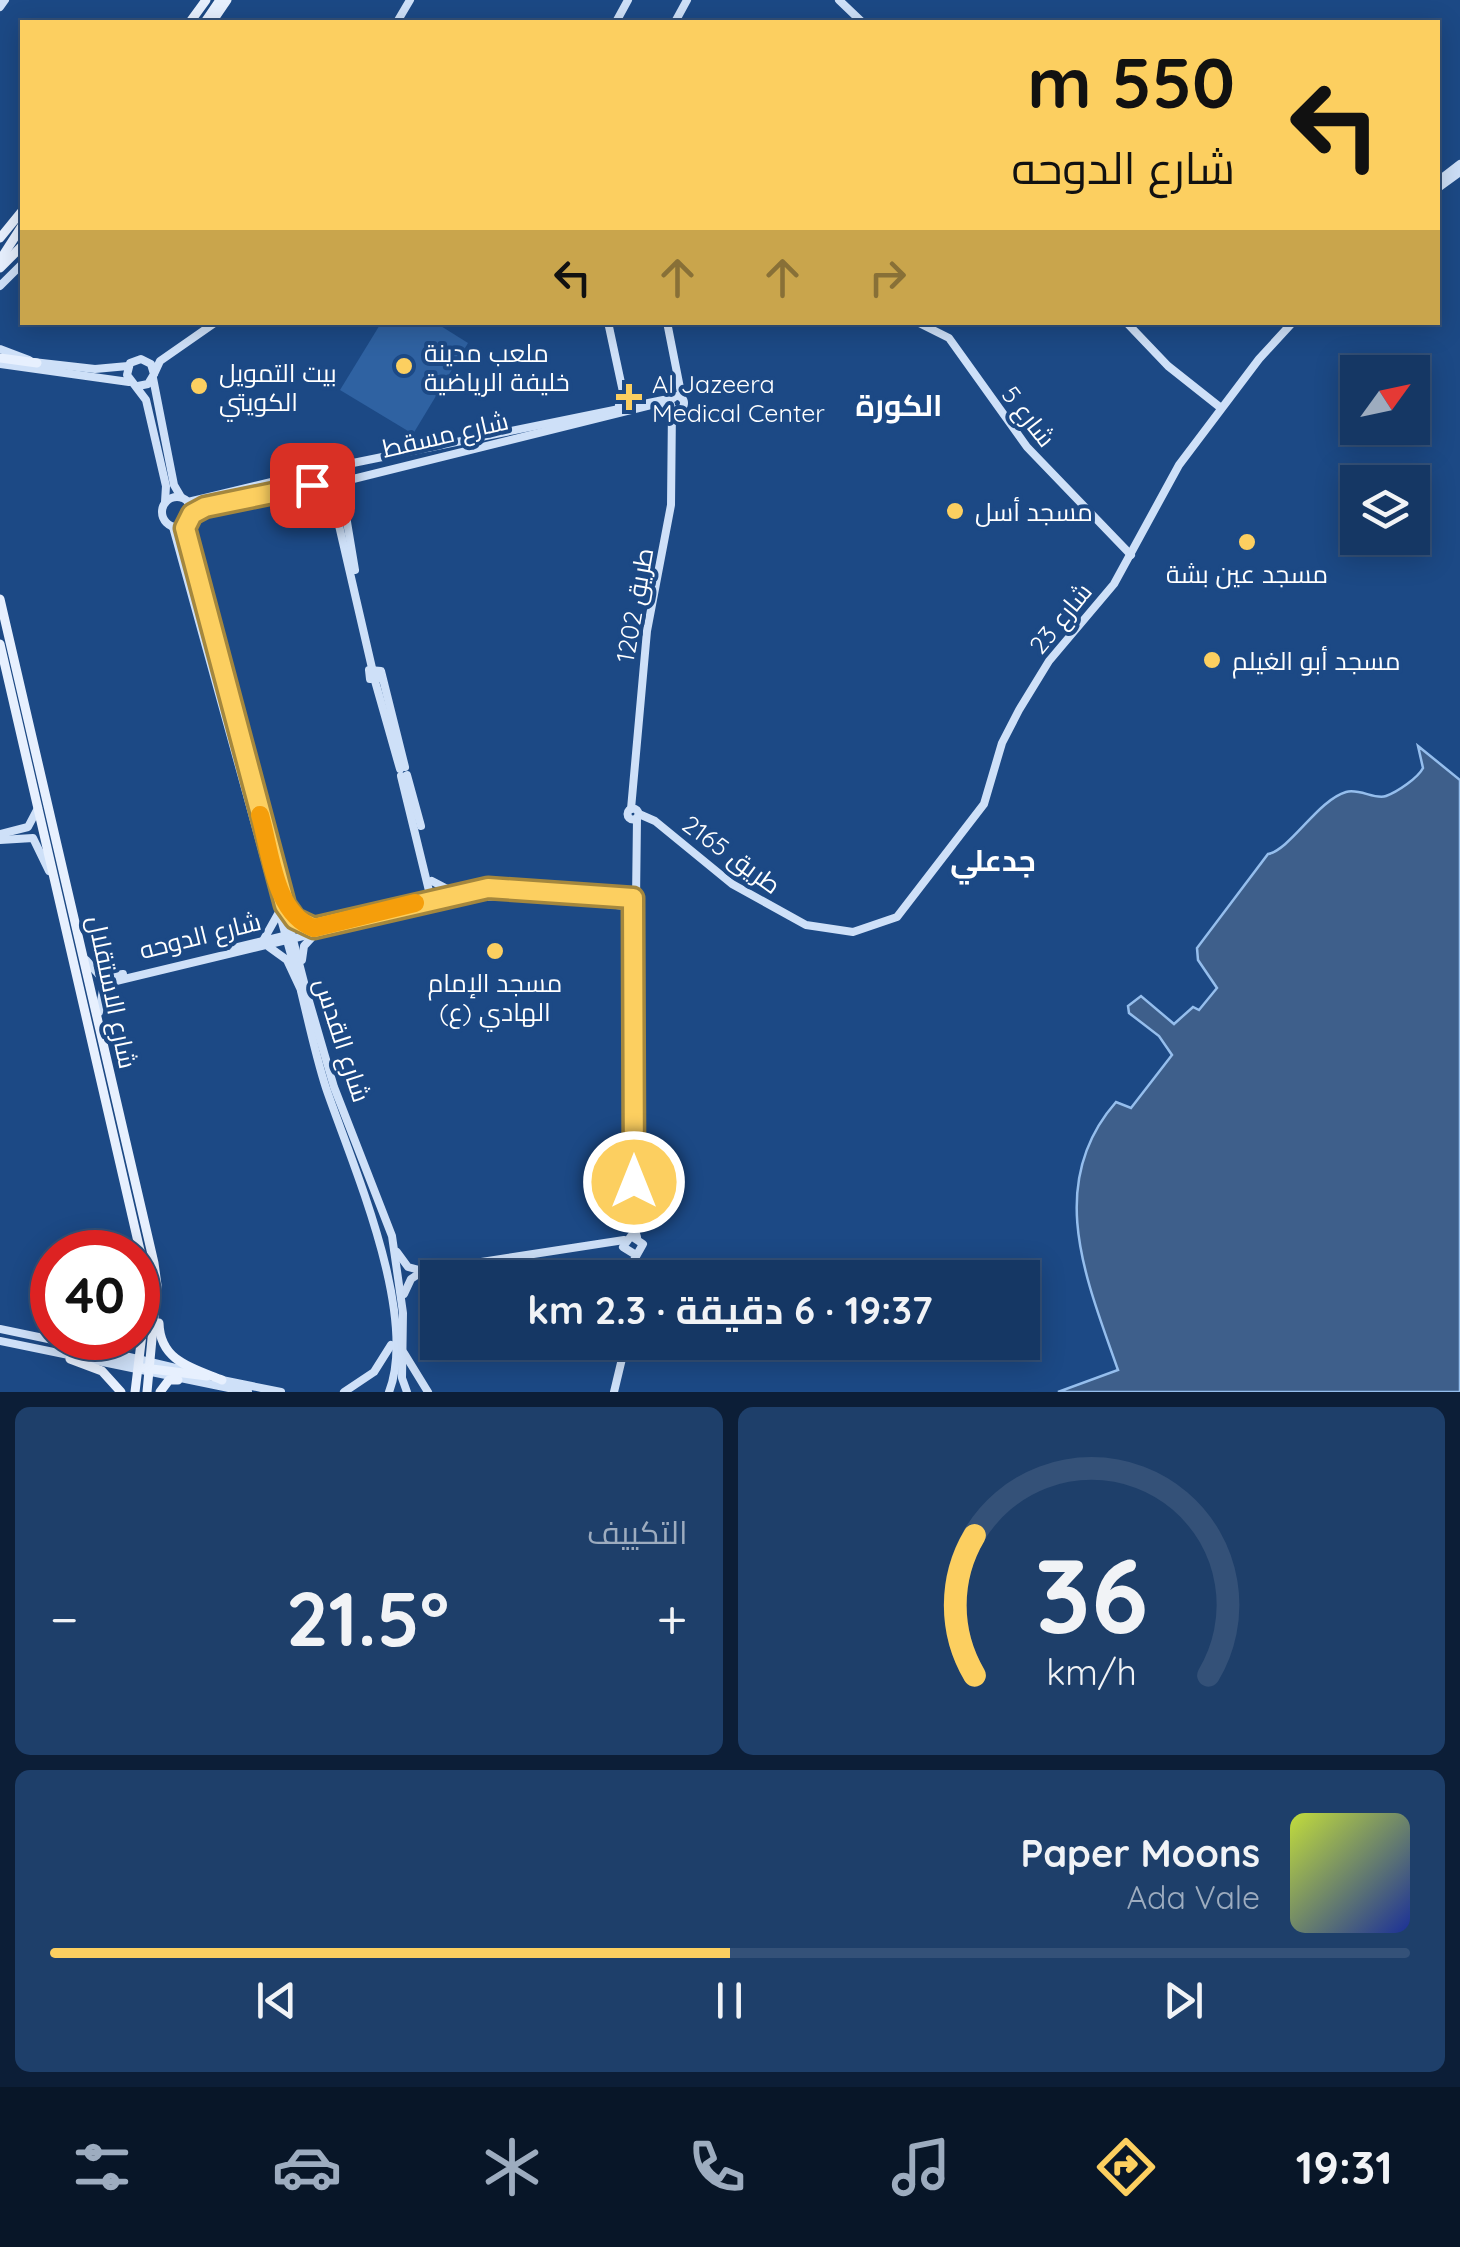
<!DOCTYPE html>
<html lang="ar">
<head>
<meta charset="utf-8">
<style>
	body { margin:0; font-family:Quicksand,Cairo,sans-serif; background:#1e3f6a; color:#f1f3f6; direction:rtl; height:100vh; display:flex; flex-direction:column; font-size:38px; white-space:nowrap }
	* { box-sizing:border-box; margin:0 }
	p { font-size:32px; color:#9dacbf }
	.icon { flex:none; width:55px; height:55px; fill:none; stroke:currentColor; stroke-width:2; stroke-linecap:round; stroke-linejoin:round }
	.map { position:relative; height:1392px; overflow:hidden; direction:ltr }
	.drawer { display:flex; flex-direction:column; gap:15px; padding:15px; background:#0c1e37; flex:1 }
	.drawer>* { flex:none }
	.banner { position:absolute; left:20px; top:20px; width:1420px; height:305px; border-radius:0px; box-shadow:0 5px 25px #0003,0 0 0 2px #345178; direction:rtl; background:#fccf60; color:#111; overflow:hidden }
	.needle { width:65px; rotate:57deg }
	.controls { position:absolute; left:1340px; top:355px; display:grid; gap:20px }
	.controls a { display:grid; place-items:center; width:90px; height:90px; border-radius:0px; background:#153764; box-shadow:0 5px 25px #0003,0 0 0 2px #345178; font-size:50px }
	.speed { position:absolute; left:30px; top:1230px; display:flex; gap:20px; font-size:50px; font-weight:700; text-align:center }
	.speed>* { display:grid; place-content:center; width:130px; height:130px; border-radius:50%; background:#153764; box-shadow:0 5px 25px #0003,0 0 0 2px #345178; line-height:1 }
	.speed .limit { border:15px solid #d22; background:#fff; color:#111 }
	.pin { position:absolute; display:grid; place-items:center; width:85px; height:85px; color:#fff; margin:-42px; border-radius:20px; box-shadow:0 5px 15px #0006 }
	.me { position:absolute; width:110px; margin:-55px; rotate:0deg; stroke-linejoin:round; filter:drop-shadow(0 0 8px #0008) }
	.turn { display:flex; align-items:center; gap:35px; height:210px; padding:0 40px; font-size:45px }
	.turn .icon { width:130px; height:130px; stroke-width:2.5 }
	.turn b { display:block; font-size:70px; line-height:85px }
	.lanes { display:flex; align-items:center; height:95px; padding:0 40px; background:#0003; justify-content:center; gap:50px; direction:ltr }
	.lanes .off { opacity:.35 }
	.big { font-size:75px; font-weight:700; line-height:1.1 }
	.drawer .widget { flex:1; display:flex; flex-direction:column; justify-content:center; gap:15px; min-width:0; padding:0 35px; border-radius:15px; background:#1e3f6a }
	.drawer .dial { align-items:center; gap:0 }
	.dial svg { height:260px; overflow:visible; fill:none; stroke:#345178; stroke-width:7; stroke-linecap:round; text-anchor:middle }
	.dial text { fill:#f1f3f6; stroke:none }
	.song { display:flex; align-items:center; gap:30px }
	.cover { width:120px; height:120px; border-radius:15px; background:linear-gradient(135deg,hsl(70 70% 55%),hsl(230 70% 35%)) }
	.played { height:10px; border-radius:5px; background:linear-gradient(90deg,#fccf60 50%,#345178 50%) }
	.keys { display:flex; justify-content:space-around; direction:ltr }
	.heat { display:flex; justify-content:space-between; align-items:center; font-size:55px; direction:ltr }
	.drawer .tiles { flex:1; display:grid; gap:15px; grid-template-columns:1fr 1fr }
	.widget:last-child { grid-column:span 2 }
	.trip { position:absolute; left:420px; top:1260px; width:620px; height:100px; border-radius:0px; background:#153764; box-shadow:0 5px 25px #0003,0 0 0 2px #345178; font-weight:700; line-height:100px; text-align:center; direction:rtl }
	.menu { display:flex; height:160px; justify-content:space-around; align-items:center; background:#081628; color:#9dacbf }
	.menu .icon { width:70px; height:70px }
	.menu .current { color:#fccf60 }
	.menu b { font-size:45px; color:#f1f3f6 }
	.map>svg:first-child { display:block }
	.green { fill:#2f62a2 }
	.water { fill:#3e5f8b; stroke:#95beed; stroke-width:2.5 }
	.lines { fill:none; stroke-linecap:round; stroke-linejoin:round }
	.secondary { stroke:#cee0f8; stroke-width:8 }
	.primary { stroke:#e7f0fe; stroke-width:9 }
	.primary-bridge { stroke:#e7f0fe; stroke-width:9 }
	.route-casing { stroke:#a4873e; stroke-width:25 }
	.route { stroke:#fccf60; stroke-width:18 }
	.slow { stroke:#f59e0b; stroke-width:18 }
	.poi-dot { fill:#fccf60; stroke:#1c4985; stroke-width:4 }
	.labels { text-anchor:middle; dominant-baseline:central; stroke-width:8; stroke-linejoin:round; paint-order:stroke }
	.poi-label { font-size:25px; fill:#fff; stroke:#1c4985; text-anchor:start }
	.street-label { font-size:25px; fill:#fff; stroke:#1c4985 }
	.quarter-label { font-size:30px; font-weight:bold; fill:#fff; stroke:#1c4985 }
</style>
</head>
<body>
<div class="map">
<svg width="1460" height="1392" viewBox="0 0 1460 1392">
	<rect width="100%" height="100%" fill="#1c4985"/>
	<polygon class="green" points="381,323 436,323 468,343 413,434 340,390"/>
	<path class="water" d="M1418,746L1460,780V1392H1058L1118,1370C1087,1281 1044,1184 1116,1102L1131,1108L1172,1055L1159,1036L1129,1013L1128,1006L1141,996L1174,1024L1193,1007L1199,1010L1217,988L1198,960L1197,948L1268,854C1290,850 1318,800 1346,792C1359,788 1375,800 1386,796C1397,792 1418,778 1423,768Z"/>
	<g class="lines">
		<g class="secondary">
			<polyline points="839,0 862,22"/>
			<polyline points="0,7 5,0"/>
			<polyline points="397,22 410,0"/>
			<polyline points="616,22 628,0"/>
			<polyline points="675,22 687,0"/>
			<polyline points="1438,181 1460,164"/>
			<polyline points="1438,188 1460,172"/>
			<polyline points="0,286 22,264"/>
			<polyline points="608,322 623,392 619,405"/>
			<polyline points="667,322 682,398"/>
			<polyline points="917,322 949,338 1027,447 1131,555"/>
			<polyline points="1126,322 1168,366 1221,408"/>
			<polyline points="0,349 29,360"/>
			<polyline points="33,362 95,369 128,366"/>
			<polyline points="0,364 129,382"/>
			<polyline points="154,374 160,361 216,322"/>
			<polyline points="153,378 174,485 181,497"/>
			<polyline points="138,386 148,384 154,374 151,364 141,359 130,363 127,375 146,400 166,486 165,502"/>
			<circle cx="677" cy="403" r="7"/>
			<polyline points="343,465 673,398"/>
			<polyline points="343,466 325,462 317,476 335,508 372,668"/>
			<polyline points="345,481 655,404 671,405"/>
			<polyline points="341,486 355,570"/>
			<polyline points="328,490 339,488 346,479"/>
			<circle cx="177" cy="512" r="15"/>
			<polyline points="188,502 317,471"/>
			<polyline points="192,514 302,485 321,486"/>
			<polyline points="186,524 307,994 334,1087 392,1236 403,1313 402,1378 407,1392"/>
			<polyline points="173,527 296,973"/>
			<polyline points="380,678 370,679 369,670 381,671 405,767"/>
			<polyline points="375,681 400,769"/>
			<polyline points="407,775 421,826"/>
			<polyline points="401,776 432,903"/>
			<circle cx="633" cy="814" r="5.5"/>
			<polyline points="631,809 647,631 671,505 672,408"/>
			<polyline points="639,814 655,821 732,884 806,925 853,932 897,917 984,804 1002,743 1019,710 1049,661 1114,584 1179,465 1259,359 1293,322"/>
			<polyline points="0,834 28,827 38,808"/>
			<polyline points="0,840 33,838 49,871"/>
			<polyline points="432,881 453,892"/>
			<circle cx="631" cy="903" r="5.5"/>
			<polyline points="636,900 637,818"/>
			<polyline points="636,905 633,1223 637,1237"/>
			<polyline points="289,912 314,928"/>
			<polyline points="302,932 458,892 533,891"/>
			<polyline points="264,939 278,914"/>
			<polyline points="269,947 287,960 301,990"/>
			<polyline points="234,948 288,935"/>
			<polyline points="86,960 101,977 123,974"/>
			<polyline points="302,960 304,946 315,934"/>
			<path d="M301,991C309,1024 316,1057 326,1088C352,1164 419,1314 389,1392"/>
			<polyline points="99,1012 103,990 116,981 462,898 519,895 626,906"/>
			<polyline points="397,1252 408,1267 423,1271"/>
			<polyline points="632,1278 634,1260 643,1244 631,1236 623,1247 636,1255"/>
			<polyline points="404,1294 411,1279 423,1271 624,1240"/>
			<polyline points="0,1329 72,1344"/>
			<polyline points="0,1341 248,1392"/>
			<polyline points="91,1348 184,1370"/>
			<polyline points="58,1352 143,1366"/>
			<polyline points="404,1353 428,1392"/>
			<polyline points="217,1379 281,1392"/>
			<polyline points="344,1392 374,1372 391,1345"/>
			<polyline points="614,1392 626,1342"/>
		</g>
		<g class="primary">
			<polyline points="190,22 206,0"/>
			<polyline points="205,22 220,0"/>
			<polyline points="212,22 227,0"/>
			<polyline points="0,238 22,211"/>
			<polyline points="0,268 22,246"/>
			<polyline points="0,358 37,363"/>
			<polyline points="0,599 154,1263 157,1285 147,1392"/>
			<polyline points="0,644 142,1259 144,1318 135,1392"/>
			<path d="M159,1323C160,1361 192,1368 222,1380"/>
			<polyline points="69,1343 105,1346 128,1338"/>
			<polyline points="70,1359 102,1371 121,1392"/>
			<polyline points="144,1368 207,1376"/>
			<polyline points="160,1392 169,1380 178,1380"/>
		</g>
		<polyline class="primary-bridge" points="0,260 22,226"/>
	</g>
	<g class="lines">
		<g class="route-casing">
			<polyline id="route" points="312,485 205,507 192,514 185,528 285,905 295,919 314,928 488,888 633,898 634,1182"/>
		</g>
		<use href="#route" class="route"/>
		<path class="slow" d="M260,815C271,853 274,913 314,928L415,903"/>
	</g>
	<g class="poi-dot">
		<circle cx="404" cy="366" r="10"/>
		<circle cx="199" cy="386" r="10"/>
		<path d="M624 382h10v10h10v10h-10v10h-10v-10h-10v-10h10z"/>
		<circle cx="955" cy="511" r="10"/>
		<circle cx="1247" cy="542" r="10"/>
		<circle cx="1212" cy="660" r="10"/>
		<circle cx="495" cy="951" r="10"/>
	</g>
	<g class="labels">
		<g class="poi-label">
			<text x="424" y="352">ملعب مدينة<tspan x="424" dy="29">خليفة الرياضية</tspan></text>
			<text x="219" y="372">بيت التمويل<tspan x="219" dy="29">الكويتي</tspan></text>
			<text x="652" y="383">Al Jazeera<tspan x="652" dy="29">Medical Center</tspan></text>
			<text x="975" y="511">مسجد أسل</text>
			<text x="1247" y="573" text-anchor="middle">مسجد عين بشة</text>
			<text x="1232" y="660">مسجد أبو الغيلم</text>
			<text x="495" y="982" text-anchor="middle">مسجد الإمام<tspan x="495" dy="29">الهادي (ع)</tspan></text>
		</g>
		<g class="street-label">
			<text transform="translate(1029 416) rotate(52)">شارع 5</text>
			<text transform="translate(445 434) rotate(-13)">شارع مسقط</text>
			<text transform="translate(634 605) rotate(-80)">طريق 1202</text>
			<text transform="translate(1060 618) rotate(-51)">شارع 23</text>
			<text transform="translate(732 854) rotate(36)">طريق 2165</text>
			<text transform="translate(200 935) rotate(-14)">شارع الدوحه</text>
			<text transform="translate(113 992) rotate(78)">شارع الاستقلال</text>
			<text transform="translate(343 1040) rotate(72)">شارع القدس</text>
		</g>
		<g class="quarter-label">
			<text x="899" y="405">الكورة</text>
			<text x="993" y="860">جدعلي</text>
		</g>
	</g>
</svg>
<div class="controls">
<a><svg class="needle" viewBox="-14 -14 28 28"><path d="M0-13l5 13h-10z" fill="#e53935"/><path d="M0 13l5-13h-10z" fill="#9dacbf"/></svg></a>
<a><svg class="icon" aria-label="layers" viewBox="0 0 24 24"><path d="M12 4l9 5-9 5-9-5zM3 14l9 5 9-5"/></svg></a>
</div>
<div class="speed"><div class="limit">40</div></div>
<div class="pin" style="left:312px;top:485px;background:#d93025"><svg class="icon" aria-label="arrive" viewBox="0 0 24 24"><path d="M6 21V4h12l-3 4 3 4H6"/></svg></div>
<svg class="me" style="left:634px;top:1182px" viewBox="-20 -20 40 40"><circle r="17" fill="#fccf60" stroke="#fff" stroke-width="3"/><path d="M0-11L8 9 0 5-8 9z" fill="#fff"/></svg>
<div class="trip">19:37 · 6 دقيقة · 2.3 km</div>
<div class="banner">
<div class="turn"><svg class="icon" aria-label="left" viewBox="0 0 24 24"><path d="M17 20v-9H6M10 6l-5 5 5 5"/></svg><div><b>550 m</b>شارع الدوحه</div></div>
<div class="lanes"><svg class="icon" aria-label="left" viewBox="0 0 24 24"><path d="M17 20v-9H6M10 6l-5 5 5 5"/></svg><svg class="icon off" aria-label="ahead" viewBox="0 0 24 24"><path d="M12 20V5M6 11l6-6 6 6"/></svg><svg class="icon off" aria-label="ahead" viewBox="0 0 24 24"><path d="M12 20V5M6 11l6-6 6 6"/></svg><svg class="icon off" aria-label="right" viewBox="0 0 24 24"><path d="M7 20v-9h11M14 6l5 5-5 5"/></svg></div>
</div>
</div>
<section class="drawer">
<div class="tiles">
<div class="widget dial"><svg viewBox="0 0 100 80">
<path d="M14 69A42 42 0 1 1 86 69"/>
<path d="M14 69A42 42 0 0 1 14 26" stroke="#fccf60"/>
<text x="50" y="56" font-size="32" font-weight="700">36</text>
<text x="50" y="72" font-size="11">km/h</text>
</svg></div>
<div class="widget"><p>التكييف</p>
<div class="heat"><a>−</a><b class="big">21.5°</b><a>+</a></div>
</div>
<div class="widget">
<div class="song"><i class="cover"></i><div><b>Paper Moons</b><p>Ada Vale</p></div></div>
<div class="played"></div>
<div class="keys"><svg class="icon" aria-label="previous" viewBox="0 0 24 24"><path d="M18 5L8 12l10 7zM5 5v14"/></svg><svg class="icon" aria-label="pause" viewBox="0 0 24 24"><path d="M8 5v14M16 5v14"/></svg><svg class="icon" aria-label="next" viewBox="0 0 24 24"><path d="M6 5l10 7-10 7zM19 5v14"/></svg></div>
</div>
</div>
</section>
<nav class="menu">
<b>19:31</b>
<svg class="icon current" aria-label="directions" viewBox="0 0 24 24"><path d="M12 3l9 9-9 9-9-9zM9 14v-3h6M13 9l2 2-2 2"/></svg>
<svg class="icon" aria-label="music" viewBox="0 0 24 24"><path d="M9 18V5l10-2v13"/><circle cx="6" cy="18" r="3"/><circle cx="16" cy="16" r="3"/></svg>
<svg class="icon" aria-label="phone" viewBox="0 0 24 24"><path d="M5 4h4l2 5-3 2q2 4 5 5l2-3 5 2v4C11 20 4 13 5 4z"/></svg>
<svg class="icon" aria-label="climate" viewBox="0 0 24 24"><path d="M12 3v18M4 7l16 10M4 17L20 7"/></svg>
<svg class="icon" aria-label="car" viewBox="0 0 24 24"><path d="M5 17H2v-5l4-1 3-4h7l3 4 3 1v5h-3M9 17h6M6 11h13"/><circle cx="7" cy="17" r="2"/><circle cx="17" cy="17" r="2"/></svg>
<svg class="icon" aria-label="filters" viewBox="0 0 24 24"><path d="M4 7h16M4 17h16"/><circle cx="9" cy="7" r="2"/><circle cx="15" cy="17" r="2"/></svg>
</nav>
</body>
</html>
